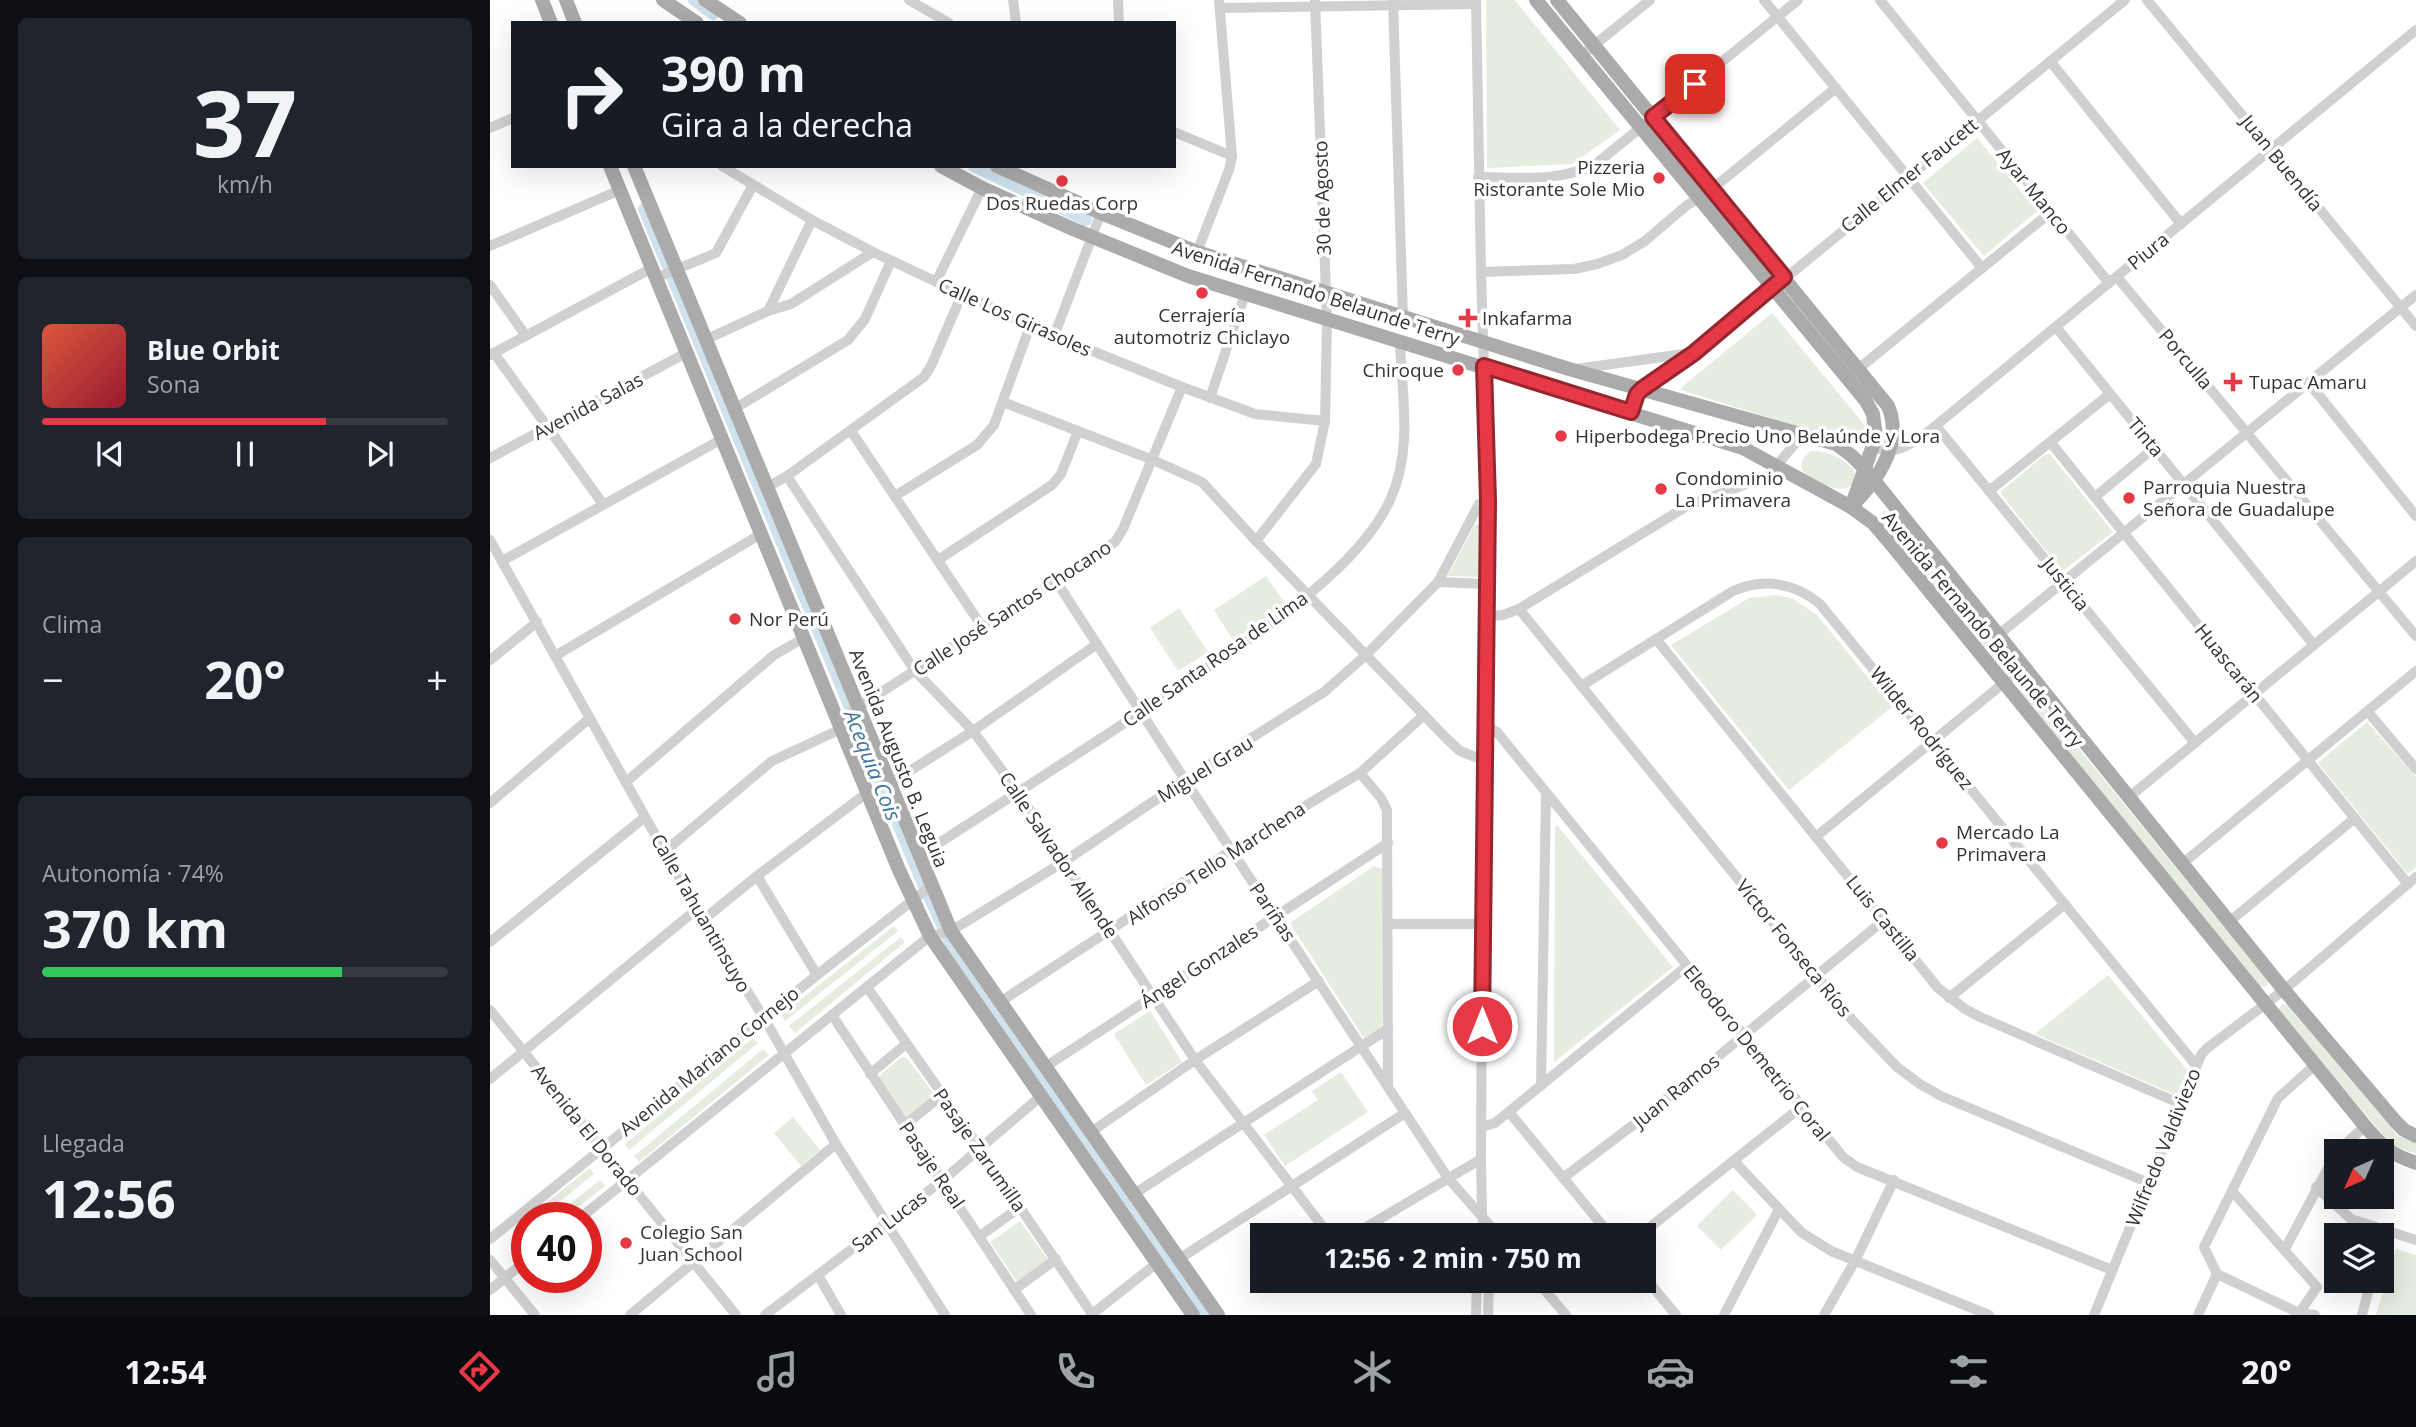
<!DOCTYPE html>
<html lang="es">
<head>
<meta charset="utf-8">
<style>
	body { margin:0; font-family:"Open Sans",sans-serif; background:#20242c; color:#f1f3f6; height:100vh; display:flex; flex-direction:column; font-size:26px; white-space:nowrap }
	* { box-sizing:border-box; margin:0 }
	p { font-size:23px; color:#9ea1a6 }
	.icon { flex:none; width:38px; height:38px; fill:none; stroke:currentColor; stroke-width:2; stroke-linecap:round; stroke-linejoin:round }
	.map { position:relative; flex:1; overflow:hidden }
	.sheet { display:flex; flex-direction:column; gap:18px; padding:18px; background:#0d0f14; width:490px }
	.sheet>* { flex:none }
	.guide { position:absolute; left:21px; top:21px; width:665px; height:147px; border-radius:0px; box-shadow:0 7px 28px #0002; background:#171b24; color:#f1f3f6; overflow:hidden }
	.needle { width:46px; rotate:225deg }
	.buttons { position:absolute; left:1834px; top:1139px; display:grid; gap:14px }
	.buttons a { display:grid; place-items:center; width:70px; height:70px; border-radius:0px; background:#171b24; box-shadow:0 7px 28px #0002; font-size:35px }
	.speed { position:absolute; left:21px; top:1202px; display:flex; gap:14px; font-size:35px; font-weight:700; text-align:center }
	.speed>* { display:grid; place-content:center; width:91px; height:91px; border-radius:50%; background:#171b24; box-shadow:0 7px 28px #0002; line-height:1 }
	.speed .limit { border:10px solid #d22; background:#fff; color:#111 }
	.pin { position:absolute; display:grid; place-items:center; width:60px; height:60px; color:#fff; margin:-30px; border-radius:14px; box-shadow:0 4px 10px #0006 }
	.me { position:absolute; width:77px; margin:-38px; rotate:0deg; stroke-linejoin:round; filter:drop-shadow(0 0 5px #0008) }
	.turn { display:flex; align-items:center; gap:24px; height:147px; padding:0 35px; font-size:32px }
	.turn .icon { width:91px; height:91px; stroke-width:2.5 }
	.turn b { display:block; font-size:49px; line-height:60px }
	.big { font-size:52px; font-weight:700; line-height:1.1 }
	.sheet .card { flex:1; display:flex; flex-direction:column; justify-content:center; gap:10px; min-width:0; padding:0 24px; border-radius:10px; background:#20242c }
	.sheet .dial { align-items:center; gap:0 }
	.dial b { font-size:91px; line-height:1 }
	.song { display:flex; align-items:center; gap:21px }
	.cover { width:84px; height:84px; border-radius:10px; background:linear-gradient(135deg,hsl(10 70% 55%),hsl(350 70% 35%)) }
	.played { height:7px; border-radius:4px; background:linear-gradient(90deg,#e63946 70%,#363941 70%) }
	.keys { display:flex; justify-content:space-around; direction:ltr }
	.heat { display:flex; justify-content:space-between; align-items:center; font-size:38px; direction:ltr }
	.charge { height:10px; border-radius:5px; background:linear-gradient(90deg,#34c759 74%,#363941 0) }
	.trip { position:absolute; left:760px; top:1223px; width:406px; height:70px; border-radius:0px; background:#171b24; box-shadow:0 7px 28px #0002; font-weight:700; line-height:70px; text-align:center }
	.tabs { display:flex; height:112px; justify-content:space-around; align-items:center; background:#090b0e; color:#9ea1a6 }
	.tabs .icon { width:49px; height:49px }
	.tabs .active { color:#e63946 }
	.tabs b { font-size:32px; color:#f1f3f6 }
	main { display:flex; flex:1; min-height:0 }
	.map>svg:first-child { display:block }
	.green { fill:#e6ecdf }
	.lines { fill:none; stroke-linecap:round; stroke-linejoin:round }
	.canal { stroke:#cfe2ee; stroke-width:12 }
	.minor { stroke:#d0d0d0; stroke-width:10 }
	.major { stroke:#ababab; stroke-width:14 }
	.route-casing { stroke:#96252e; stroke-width:18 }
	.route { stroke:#e63946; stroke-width:12 }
	.poi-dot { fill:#e63946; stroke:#fff; stroke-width:2.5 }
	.labels { text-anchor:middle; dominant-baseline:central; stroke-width:7; stroke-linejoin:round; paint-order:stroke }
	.street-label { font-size:19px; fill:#333; stroke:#fff }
	.poi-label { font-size:19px; fill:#333; stroke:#fff; text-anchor:start }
	.water-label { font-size:21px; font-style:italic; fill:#3f7597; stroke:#fff }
</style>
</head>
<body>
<main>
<section class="sheet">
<div class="card dial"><b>37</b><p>km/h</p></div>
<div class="card">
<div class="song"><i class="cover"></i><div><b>Blue Orbit</b><p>Sona</p></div></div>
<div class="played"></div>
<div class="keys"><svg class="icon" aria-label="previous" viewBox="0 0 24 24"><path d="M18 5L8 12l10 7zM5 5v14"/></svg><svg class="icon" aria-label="pause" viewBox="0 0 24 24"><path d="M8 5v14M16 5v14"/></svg><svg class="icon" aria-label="next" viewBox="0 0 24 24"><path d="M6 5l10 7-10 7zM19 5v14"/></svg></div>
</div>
<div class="card"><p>Clima</p>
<div class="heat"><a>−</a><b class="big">20°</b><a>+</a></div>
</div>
<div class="card"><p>Autonomía · 74%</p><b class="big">370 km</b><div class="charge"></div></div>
<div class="card"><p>Llegada</p><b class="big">12:56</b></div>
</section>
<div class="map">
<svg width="1926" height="1315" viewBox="0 0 1926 1315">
	<rect width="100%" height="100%" fill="#fff"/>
	<g class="green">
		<polygon points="996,0 1025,0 1130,130 1082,164 997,168"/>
		<polygon points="1487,138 1547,211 1494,256 1433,183"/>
		<polygon points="1282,313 1377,428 1378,432 1372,441 1364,444 1191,390 1192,387"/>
		<path d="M1321,451C1337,451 1357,458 1365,473C1363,503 1329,483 1314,473C1309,464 1313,456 1321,451Z"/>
		<polygon points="1556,454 1560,454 1623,532 1574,570 1571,570 1511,494 1511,491"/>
		<polygon points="1393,511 1395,511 1519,661 1518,664 1511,667 1389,517"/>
		<polygon points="985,524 989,525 988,577 958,576"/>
		<polygon points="776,576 796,605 743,640 724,610"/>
		<polygon points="1286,595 1302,598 1327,615 1402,707 1299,790 1181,645 1259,598"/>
		<polygon points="689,608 718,652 688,671 660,628"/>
		<polygon points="1532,685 1537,685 1778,981 1777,986 1770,987 1530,691"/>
		<polygon points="1877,722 1926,777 1926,867 1918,874 1828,763"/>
		<polygon points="1067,825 1183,967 1064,1062 1065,827"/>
		<polygon points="884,866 893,869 892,1030 875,1040 800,923"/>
		<polygon points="404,926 408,931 295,1021 291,1015"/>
		<polygon points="411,937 415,942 305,1033 299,1026"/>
		<polygon points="1618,975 1698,1071 1686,1095 1545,1034"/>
		<polygon points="1792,1004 1797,1005 1908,1136 1926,1143 1926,1154 1902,1145 1788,1011"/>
		<polygon points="660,1011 692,1062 656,1085 624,1034"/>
		<polygon points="263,1038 268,1043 139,1150 135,1144"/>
		<polygon points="273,1049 279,1055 149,1162 144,1156"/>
		<polygon points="412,1057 416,1057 445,1095 416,1118 389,1078 391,1074"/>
		<polygon points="851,1072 878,1112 795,1166 774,1135 828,1100 822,1091"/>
		<polygon points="303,1117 330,1150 311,1166 284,1133"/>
		<polygon points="100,1168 104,1174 49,1218 37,1218"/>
		<polygon points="110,1180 115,1186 74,1218 62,1218"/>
		<polygon points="1243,1190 1267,1215 1231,1250 1207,1226"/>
		<polygon points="530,1221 559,1261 528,1283 500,1242"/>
		<polygon points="1906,1249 1926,1255 1926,1315 1886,1315"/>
	</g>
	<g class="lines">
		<g class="canal">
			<polyline points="204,0 223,14"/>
			<polyline points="484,166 596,220"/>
			<polyline points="154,209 430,877 465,953 718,1315"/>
		</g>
		<g class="minor">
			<polyline points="419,0 459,23"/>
			<polyline points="523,0 526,23"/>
			<polyline points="628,0 629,23"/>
			<polyline points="903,0 913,318"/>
			<polyline points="986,0 991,272 998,501 993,760 991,1159 992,1215 996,1236"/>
			<polyline points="1274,0 1492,268"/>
			<polyline points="1390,0 1619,283"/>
			<polyline points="1657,0 1926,326"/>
			<polyline points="730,8 986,4"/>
			<polyline points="1092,55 1160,0"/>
			<polyline points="1560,61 1691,224"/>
			<polyline points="0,128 23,118"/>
			<polyline points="684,132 742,156"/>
			<polyline points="232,166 322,220 383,252 540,326 692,387 765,414 835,421"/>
			<path d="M988,177C1029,177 1070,183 1107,163L1308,0"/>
			<polyline points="0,246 130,190"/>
			<polyline points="707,252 739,170 742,156 729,0"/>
			<polyline points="991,272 1084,269 1107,264 1132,255 1155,241 1196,206 1222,189 1346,88"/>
			<polyline points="1627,277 1926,636"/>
			<polyline points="166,278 226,253 263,185"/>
			<polyline points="446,282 492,188"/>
			<polyline points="0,285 36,336"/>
			<polyline points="278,311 301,304 383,252"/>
			<polyline points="1566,327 1824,645"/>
			<polyline points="564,336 611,213"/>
			<polyline points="215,340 278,311 322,220"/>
			<polyline points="4,353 113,504"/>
			<polyline points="0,355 162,268"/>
			<polyline points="1086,369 1201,353"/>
			<polyline points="1362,374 1561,212"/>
			<polyline points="1819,383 1926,516"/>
			<polyline points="720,398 755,294"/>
			<polyline points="513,402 663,460 712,482 766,541 957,739 970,751 993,760"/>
			<polyline points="244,409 358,340 375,319 401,261"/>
			<polyline points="1141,412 1147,394 1152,389 1204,353 1635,0"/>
			<polyline points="1446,426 1705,743"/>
			<polyline points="361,431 493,628"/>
			<polyline points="1561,443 1918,884"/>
			<path d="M1382,448C1410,454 1415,447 1438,432L1926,30"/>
			<polyline points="0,458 196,353"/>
			<polyline points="297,476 425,671 483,731 528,792 705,1060 840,1236"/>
			<polyline points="276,488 297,476 434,377 441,366 472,294"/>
			<polyline points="1499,491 1620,394"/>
			<polyline points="405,496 487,445 504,425 540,326"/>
			<polyline points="1605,497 1664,448"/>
			<polyline points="0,540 213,920 274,1018 346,1144 455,1315"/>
			<polyline points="766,541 826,464 835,421 837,321 825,0"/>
			<polyline points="448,560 562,485 571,474 588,431"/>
			<polyline points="12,561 232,439"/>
			<polyline points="566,581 695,780 958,1178 1009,1236"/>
			<polyline points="948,582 997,584"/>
			<polyline points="1029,609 1364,1022 1407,1067 1430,1084 1451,1096 1659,1183"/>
			<polyline points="997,616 1013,615 1029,609 1197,506 1278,476 1313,434"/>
			<polyline points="1507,636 1926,295"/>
			<polyline points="1166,639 1448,988 1475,1009 1490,1017 1691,1104"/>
			<polyline points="65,656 271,534"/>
			<polyline points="0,660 47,622"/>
			<path d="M1091,686L1243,591C1273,578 1304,582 1330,604L1705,1064"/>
			<polyline points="1878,712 1926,769"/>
			<polyline points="348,720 625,542 633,529 692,387"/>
			<polyline points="995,725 1007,732 1353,1157 1367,1167 1622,1270"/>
			<polyline points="870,773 891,798 897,810 898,1086"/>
			<polyline points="136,782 284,655 314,638"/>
			<polyline points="399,784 483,731 607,644"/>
			<polyline points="1638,798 1926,561"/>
			<polyline points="0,803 100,718"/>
			<polyline points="1327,836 1532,668"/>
			<polyline points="175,851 282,761 351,729"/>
			<path d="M429,856C521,796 614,738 705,676C767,634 869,569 900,500C923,451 912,395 910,343"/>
			<polyline points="1692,864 1926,671"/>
			<polyline points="267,876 327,975"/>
			<polyline points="213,920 267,876 378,792"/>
			<polyline points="1739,922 1865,818"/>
			<polyline points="898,924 992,924"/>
			<polyline points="0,942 155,817"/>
			<polyline points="377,987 490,1148 602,1314"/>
			<polyline points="1459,998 1575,904"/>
			<polyline points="510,1002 742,850 870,773 934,715"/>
			<polyline points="0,1010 246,1315"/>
			<polyline points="342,1015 541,1315"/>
			<polyline points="555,1067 898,843"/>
			<polyline points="380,1074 416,1044"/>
			<polyline points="0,1079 207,909"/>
			<polyline points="1051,1086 1056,793"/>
			<polyline points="1019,1112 1121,1236"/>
			<polyline points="415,1125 452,1095"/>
			<polyline points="991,1127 1005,1123 1197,966"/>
			<polyline points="601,1132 705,1060 829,981"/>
			<polyline points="1847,1152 1875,1126"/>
			<polyline points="1244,1161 1311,1232 1341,1251 1499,1315"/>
			<polyline points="1073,1178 1163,1110 1394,920"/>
			<polyline points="1826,1187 1861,1219 1926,1240"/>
			<polyline points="1742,1191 1827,1287 1808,1315"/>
			<polyline points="644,1194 898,1029"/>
			<polyline points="90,1218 440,936 461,931 575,861 695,780 834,692 876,655 948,582 989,504 998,501"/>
			<polyline points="490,1236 530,1207"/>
			<polyline points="861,1236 991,1159"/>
			<polyline points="1149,1236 1311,1107"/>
			<polyline points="0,1239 327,975 441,886"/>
			<polyline points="1795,1249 1846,1153"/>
			<polyline points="689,1259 915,1113"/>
			<polyline points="0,1260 45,1315"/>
			<polyline points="1727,1274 1714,1247 1788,1098 1825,1065"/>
			<polyline points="1727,1274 1809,1313 1825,1315"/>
			<polyline points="328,1275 351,1315"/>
			<polyline points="1153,1275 1186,1315"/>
			<polyline points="1047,1281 1076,1315"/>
			<polyline points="0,1290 37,1260"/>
			<polyline points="524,1290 566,1259"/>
			<polyline points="140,1315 346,1144"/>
			<polyline points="275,1315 453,1180 551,1096"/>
			<polyline points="601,1315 667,1263"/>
			<polyline points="986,1315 987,1281"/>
			<polyline points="998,1315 999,1281"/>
			<polyline points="1234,1315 1289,1209"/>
			<polyline points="1334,1315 1365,1261 1404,1180"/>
			<polyline points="1604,1315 1711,1055 1716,1049 1794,990 1926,877"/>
			<polyline points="1708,1315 1727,1274"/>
			<polyline points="1872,1315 1881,1281"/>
		</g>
		<g class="major">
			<polyline points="52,0 61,23"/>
			<polyline points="76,0 85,23"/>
			<polyline points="173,0 207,23"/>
			<polyline points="215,0 250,23"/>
			<polyline points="1046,0 1376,401 1383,414 1386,437 1362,504"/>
			<path d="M1067,0L1398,406C1414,444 1387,481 1361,507"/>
			<polyline points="120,166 409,870 440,936 703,1315"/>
			<polyline points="144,166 461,931 728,1315"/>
			<path d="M451,166L492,188L583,229L698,276L1253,448L1361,507L1383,523L1405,549L1875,1126C1894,1148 1898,1153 1926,1163"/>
			<polyline points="507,166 611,213 707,252 1079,369 1346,444 1362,456 1374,468 1794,990 1906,1122 1914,1130 1926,1136"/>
		</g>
	</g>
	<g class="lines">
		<g class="route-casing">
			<polyline id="route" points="992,1026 998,501 994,366 1141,412 1147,394 1152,389 1204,353 1294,277 1163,117 1205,84"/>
		</g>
		<use href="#route" class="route"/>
	</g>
	<g class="poi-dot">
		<circle cx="1169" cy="178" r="7"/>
		<circle cx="572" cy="181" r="7"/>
		<circle cx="712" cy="293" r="7"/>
		<path d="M974.5 307.5h7v7h7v7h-7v7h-7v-7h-7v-7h7z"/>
		<circle cx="968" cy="370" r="7"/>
		<path d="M1739.5 371.5h7v7h7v7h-7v7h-7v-7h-7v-7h7z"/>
		<circle cx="1071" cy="436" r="7"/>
		<circle cx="1171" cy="489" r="7"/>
		<circle cx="1639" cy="498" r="7"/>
		<circle cx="245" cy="619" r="7"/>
		<circle cx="1452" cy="843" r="7"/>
		<circle cx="136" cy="1243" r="7"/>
	</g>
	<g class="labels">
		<g class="street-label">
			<text transform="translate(1792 163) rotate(51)">Juan Buendía</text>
			<text transform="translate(1419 175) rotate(-39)">Calle Elmer Faucett</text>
			<text transform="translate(1544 191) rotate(51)">Ayar Manco</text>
			<text transform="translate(832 198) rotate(-92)">30 de Agosto</text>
			<text transform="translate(1658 251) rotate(-39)">Piura</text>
			<text transform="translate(826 293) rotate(18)">Avenida Fernando Belaunde Terry</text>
			<text transform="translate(525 317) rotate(24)">Calle Los Girasoles</text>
			<text transform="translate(1696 359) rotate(50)">Porculla</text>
			<text transform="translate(98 406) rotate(-28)">Avenida Salas</text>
			<text transform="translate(1656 437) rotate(50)">Tinta</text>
			<text transform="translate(1576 584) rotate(51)">Justicia</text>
			<text transform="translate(522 608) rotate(-33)">Calle José Santos Chocano</text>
			<text transform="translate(1493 629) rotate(50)">Avenida Fernando Belaunde Terry</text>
			<text transform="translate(725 659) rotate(-35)">Calle Santa Rosa de Lima</text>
			<text transform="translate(1739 663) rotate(51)">Huascarán</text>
			<text transform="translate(1432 728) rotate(51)">Wilder Rodríguez</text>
			<text transform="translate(409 758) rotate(68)">Avenida Augusto B. Leguia</text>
			<text transform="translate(715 769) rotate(-32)">Miguel Grau</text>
			<text transform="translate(569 855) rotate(56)">Calle Salvador Allende</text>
			<text transform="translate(726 863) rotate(-33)">Alfonso Tello Marchena</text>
			<text transform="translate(783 912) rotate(56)">Pariñas</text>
			<text transform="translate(211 913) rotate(60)">Calle Tahuantinsuyo</text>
			<text transform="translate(1393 918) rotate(51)">Luis Castilla</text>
			<text transform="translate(1304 948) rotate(51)">Víctor Fonseca Ríos</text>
			<text transform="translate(709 966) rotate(-33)">Ángel Gonzales</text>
			<text transform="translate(1267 1053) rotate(51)">Eleodoro Demetrio Coral</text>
			<text transform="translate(219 1061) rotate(-39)">Avenida Mariano Cornejo</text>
			<text transform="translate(1186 1091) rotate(-39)">Juan Ramos</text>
			<text transform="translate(97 1130) rotate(51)">Avenida El Dorado</text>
			<text transform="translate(1673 1147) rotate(-68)">Wilfredo Valdiviezo</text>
			<text transform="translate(490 1150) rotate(55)">Pasaje Zarumilla</text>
			<text transform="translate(442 1165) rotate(56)">Pasaje Real</text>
			<text transform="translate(399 1221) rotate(-37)">San Lucas</text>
		</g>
		<g class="poi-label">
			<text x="1155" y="167" text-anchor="end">Pizzeria<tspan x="1155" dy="22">Ristorante Sole Mio</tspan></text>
			<text x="572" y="203" text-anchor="middle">Dos Ruedas Corp</text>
			<text x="712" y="315" text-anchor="middle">Cerrajería<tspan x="712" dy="22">automotriz Chiclayo</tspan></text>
			<text x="992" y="318">Inkafarma</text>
			<text x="954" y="370" text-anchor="end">Chiroque</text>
			<text x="1759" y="382">Tupac Amaru</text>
			<text x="1085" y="436">Hiperbodega Precio Uno Belaúnde y Lora</text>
			<text x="1185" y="478">Condominio<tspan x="1185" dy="22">La Primavera</tspan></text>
			<text x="1653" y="487">Parroquia Nuestra<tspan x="1653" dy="22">Señora de Guadalupe</tspan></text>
			<text x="259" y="619">Nor Perú</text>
			<text x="1466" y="832">Mercado La<tspan x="1466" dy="22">Primavera</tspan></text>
			<text x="150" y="1232">Colegio San<tspan x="150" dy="22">Juan School</tspan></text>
		</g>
		<g class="water-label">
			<text transform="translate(383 765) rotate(68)">Acequia Cois</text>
		</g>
	</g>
</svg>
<div class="buttons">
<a><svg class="needle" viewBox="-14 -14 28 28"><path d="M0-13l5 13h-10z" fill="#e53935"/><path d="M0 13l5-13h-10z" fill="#9ea1a6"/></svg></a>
<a><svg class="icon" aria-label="layers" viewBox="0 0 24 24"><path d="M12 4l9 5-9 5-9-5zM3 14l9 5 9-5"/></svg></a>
</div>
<div class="speed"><div class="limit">40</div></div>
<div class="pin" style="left:1205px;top:84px;background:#d93025"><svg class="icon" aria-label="arrive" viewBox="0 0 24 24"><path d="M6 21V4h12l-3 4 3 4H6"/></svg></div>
<svg class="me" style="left:992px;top:1026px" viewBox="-20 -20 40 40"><circle r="17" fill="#e63946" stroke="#fff" stroke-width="3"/><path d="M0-11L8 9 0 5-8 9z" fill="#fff"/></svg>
<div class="trip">12:56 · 2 min · 750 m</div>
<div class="guide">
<div class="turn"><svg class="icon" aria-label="right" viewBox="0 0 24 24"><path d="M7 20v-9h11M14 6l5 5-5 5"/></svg><div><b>390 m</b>Gira a la derecha</div></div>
</div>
</div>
</main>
<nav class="tabs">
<b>12:54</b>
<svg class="icon active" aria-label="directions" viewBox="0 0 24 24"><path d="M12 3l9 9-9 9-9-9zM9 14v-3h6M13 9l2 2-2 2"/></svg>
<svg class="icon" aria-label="music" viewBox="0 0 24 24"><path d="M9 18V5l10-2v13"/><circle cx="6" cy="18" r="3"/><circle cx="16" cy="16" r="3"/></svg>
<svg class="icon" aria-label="phone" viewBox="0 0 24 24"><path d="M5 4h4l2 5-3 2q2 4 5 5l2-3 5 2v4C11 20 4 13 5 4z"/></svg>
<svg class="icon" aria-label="climate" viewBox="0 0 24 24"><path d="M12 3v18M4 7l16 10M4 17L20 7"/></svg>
<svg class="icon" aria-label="car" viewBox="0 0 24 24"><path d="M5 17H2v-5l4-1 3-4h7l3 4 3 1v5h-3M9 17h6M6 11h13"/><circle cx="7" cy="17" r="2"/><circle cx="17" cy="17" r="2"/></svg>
<svg class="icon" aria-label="filters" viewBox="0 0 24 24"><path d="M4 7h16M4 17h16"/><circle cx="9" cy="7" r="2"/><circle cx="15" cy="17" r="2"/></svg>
<b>20°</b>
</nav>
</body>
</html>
